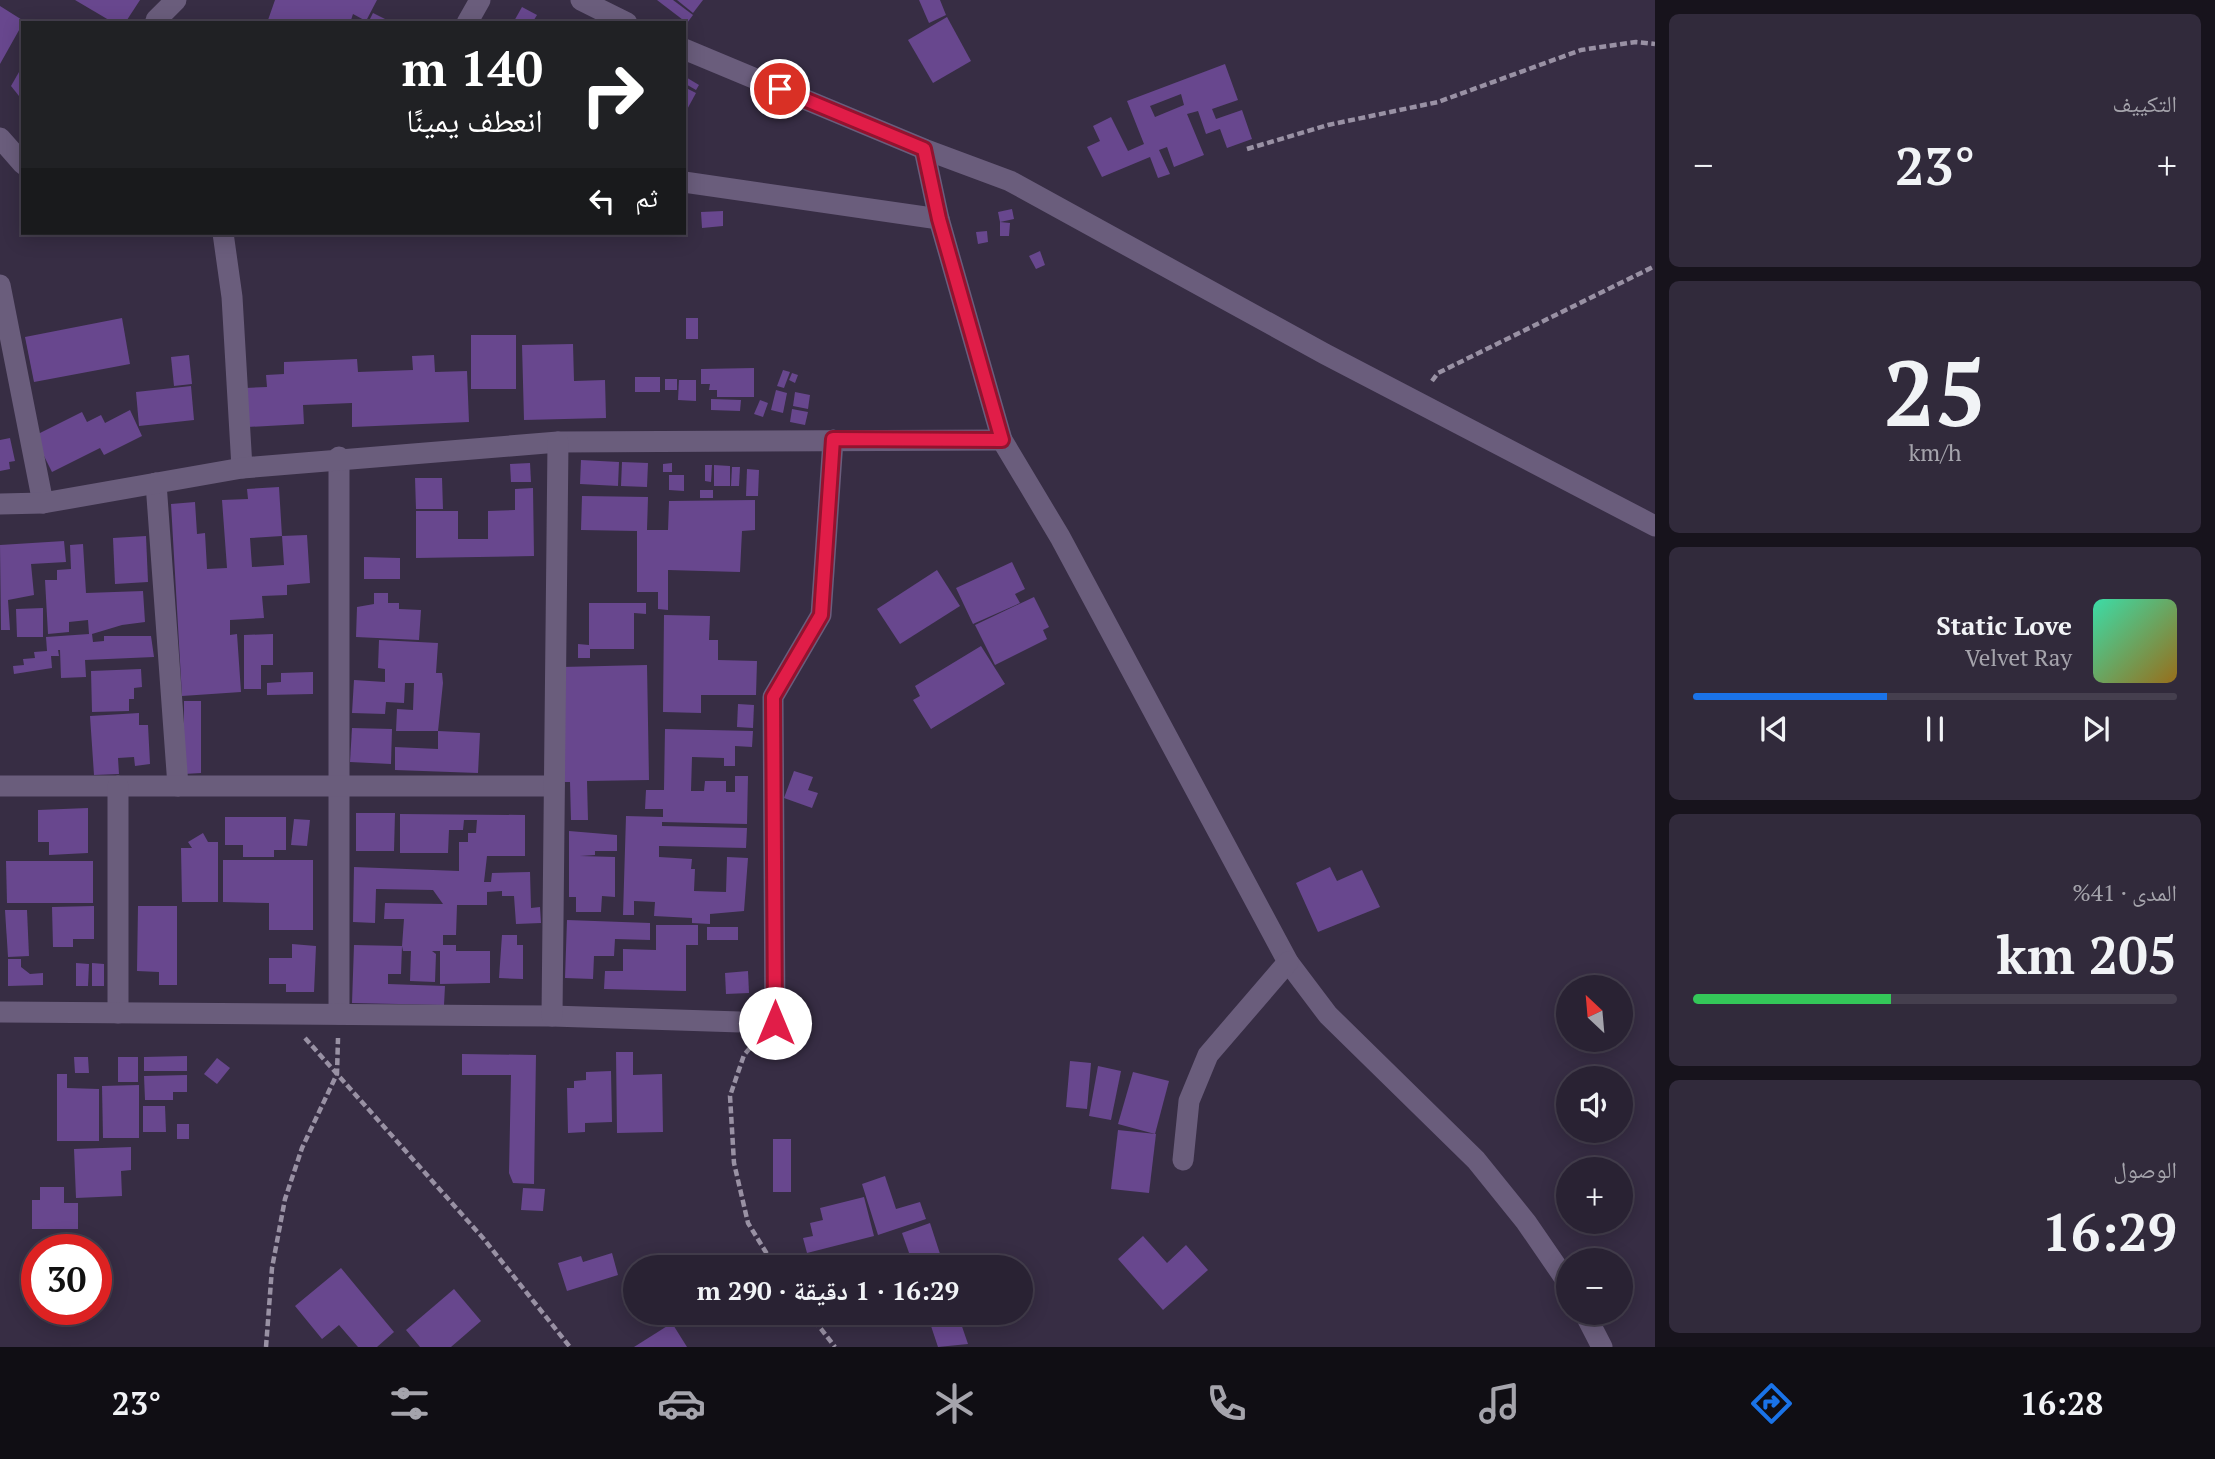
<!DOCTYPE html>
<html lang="ar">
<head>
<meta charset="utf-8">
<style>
	body { margin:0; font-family:"PT Serif","Noto Naskh Arabic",serif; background:#312a3b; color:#f1f3f6; direction:rtl; height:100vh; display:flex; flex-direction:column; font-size:26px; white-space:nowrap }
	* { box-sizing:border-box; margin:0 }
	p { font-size:23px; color:#a5a4ac }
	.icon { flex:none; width:38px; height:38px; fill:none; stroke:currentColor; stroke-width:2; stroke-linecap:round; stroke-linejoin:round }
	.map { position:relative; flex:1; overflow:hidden; direction:ltr }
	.sheet { display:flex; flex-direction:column; gap:14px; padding:14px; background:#17131c; width:560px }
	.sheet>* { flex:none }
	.banner { position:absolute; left:21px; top:21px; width:665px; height:214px; border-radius:0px; box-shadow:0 4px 18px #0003,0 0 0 2px #453f4e; direction:rtl; background:#202124; color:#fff; overflow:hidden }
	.needle { width:46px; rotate:334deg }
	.buttons { position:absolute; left:1556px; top:975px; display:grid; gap:14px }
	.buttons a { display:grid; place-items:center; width:77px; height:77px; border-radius:50%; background:#292233; box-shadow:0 4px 18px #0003,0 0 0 2px #453f4e; font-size:35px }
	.speed { position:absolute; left:21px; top:1234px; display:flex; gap:14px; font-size:35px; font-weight:700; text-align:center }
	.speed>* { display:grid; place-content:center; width:91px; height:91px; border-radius:50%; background:#292233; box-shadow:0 4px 18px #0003,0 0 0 2px #453f4e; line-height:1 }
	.speed .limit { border:10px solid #d22; background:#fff; color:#111 }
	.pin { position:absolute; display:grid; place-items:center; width:60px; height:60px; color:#fff; margin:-30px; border:4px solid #fff; border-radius:50%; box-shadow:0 2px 7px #0007 }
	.me { position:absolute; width:77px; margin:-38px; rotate:0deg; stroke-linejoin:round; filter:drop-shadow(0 0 5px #0008) }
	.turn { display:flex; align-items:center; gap:24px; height:147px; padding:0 28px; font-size:32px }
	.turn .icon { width:91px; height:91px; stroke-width:2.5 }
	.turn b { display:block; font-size:49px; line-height:60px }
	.then { display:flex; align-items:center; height:66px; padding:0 28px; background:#0003; gap:14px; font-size:26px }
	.big { font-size:52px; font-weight:700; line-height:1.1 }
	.sheet .widget { flex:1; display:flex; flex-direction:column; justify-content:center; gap:10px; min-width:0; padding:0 24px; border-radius:10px; background:#312a3b }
	.sheet .dial { align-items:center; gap:0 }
	.dial b { font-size:91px; line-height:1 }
	.song { display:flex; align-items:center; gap:21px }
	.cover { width:84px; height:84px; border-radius:10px; background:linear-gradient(135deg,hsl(160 70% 55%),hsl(40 70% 35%)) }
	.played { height:7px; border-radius:4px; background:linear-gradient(90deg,#1a73e8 40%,#453f4e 40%) }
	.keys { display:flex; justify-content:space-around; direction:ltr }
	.heat { display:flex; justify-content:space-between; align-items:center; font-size:38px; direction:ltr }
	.charge { height:10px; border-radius:5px; background:linear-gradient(90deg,#34c759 41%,#453f4e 0) }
	.trip { position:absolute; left:623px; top:1255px; width:410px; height:70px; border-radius:35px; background:#292233; box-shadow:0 4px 18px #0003,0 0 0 2px #453f4e; font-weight:700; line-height:70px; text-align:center; direction:rtl }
	.tabs { display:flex; height:112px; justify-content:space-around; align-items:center; background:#100e14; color:#a5a4ac }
	.tabs .icon { width:49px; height:49px }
	.tabs .on { color:#1a73e8 }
	.tabs b { font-size:32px; color:#f1f3f6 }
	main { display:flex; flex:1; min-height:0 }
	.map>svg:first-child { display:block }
	.building { fill:#68478e; fill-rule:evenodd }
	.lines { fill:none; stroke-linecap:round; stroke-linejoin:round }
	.path { stroke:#9991a4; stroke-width:4.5; stroke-dasharray:7 3.5; stroke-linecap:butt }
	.minor { stroke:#6a5d7c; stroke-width:21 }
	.route-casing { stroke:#92132f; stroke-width:18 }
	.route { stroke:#e11d48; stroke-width:12 }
</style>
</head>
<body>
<main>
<section class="sheet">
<div class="widget"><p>التكييف</p>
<div class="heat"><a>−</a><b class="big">23°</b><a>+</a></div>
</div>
<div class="widget dial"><b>25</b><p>km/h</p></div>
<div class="widget">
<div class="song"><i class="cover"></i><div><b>Static Love</b><p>Velvet Ray</p></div></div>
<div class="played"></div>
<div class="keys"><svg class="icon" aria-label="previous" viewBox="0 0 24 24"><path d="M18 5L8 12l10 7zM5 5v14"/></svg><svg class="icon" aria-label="pause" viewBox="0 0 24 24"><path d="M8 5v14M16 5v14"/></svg><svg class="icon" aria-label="next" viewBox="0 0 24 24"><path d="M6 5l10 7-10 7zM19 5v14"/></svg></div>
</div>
<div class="widget"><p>المدى · 41%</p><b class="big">205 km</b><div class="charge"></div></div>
<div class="widget"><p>الوصول</p><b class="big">16:29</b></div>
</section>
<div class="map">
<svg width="1655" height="1347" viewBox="0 0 1655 1347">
	<rect width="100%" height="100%" fill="#372d44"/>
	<g class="building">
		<polygon points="75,0 140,0 125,23 114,23"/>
		<polygon points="275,0 377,0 366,21 353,14 350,23 277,23 268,20"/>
		<polygon points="657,0 673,0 693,15 687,23"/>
		<polygon points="677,0 703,0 693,13"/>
		<polygon points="919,0 940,0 946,15 929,23"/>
		<polygon points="0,6 27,23 23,23 0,64"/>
		<polygon points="522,7 537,15 532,23 513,23"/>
		<polygon points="373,13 393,23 368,23"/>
		<polygon points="947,17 971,61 933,83 908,40"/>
		<path d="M1225,64L1238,100L1212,109L1216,119L1242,110L1252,139L1227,148L1220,129L1206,134L1198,111L1187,114L1204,155L1174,167L1167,147L1159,150L1170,174L1158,178L1150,157L1102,177L1087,147L1100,141L1093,126L1111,117L1128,151L1144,144L1127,101ZM1181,94L1184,105L1155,117L1150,106Z"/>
		<polygon points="23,65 23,101 11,86"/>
		<polygon points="684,76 699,85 696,90 684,83"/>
		<polygon points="684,87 696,93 684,115"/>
		<polygon points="1012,209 1014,219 1000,222 998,212"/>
		<polygon points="723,211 723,226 702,228 701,212"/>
		<polygon points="1000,222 1010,223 1009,236 1000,236"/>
		<polygon points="987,231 988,242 978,244 976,232"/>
		<polygon points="1040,251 1045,265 1036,269 1029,256"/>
		<polygon points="122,318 130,364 34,382 25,337"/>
		<rect x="686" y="318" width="12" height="21"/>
		<rect x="471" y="335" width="45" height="54"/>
		<polygon points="573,344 574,381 605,380 606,418 524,420 522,345"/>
		<polygon points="189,355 192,384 174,386 171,357"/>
		<polygon points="434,355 435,372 467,371 469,422 352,427 352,403 303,405 304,424 247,427 245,388 267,387 266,375 284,374 284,362 357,359 358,372 413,370 412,356"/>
		<polygon points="754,368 754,397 717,397 717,390 709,390 710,384 701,384 701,369"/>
		<polygon points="783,370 790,372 784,388 777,386"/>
		<polygon points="792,373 798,375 795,383 789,380"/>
		<rect x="635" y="377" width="25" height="15"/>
		<rect x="665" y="379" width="12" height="11"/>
		<polygon points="679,380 696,380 696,401 678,400"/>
		<polygon points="191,386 194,420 139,426 136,392"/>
		<polygon points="776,390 787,393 783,413 771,410"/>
		<polygon points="795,392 810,395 808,409 793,406"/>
		<polygon points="711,399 741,400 740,411 711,410"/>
		<polygon points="760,400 768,403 763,417 754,414"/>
		<polygon points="792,409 808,412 805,425 790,422"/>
		<polygon points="130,410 142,436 104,455 100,448 52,472 34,436 82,412 87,422 101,415 105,423"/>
		<polygon points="10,438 15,461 9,462 10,469 0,471 0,440"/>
		<polygon points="581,460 619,462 618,486 580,484"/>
		<polygon points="622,462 648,463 647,487 621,486"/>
		<polygon points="530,463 531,482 511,482 510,464"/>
		<polygon points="672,463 672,472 663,472 663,464"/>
		<polygon points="705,465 712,465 711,482 705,481"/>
		<polygon points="714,465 730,466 730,486 714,486"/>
		<polygon points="732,467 740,467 739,486 731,486"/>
		<polygon points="747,469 759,470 758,496 746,496"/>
		<polygon points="669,475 684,475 684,491 669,490"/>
		<polygon points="415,478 442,478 443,509 416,509"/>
		<polygon points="279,487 282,536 250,538 252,567 284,565 282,536 307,535 310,583 287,585 287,595 262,596 264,618 230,620 230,635 237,634 241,692 182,696 171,504 195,502 197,534 205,533 207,569 227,568 222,500 248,499 247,489"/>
		<polygon points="533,488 534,556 416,558 416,511 458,511 458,539 488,539 488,511 515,510 515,489"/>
		<rect x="700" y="490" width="13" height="8"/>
		<polygon points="582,496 648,497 647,530 668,530 669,501 755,500 755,530 742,531 740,572 668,570 668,610 658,609 658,592 637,592 637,531 581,530"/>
		<polygon points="146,536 148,582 115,584 113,538"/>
		<polygon points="64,541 66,562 31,564 34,595 8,600 10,630 1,630 0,545"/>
		<polygon points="83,544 86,593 143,591 145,622 122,625 92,634 93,642 104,641 104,636 151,636 154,657 85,660 86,677 61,678 60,650 58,650 59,656 51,656 52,668 14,674 13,666 24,665 23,659 35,658 34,652 47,651 46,637 89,634 88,620 69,622 69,632 48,634 45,580 57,580 57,570 71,569 70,545"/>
		<polygon points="364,557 400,558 400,579 364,579"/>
		<polygon points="1012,562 1025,589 1015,594 1020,603 973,624 956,588"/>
		<polygon points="937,570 960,606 900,644 877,609"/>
		<polygon points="374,593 388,593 388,603 399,603 399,609 421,610 419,640 356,637 357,607 374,604"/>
		<polygon points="1034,597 1049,627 1043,630 1047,639 995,665 975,625"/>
		<polygon points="589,603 646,603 646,614 634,613 634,649 590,649 590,658 578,658 578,644 589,645"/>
		<polygon points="43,608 43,637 17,637 16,609"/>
		<polygon points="664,615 710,616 709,640 718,640 718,660 757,661 756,695 701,695 701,713 663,712"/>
		<polygon points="273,634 273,665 261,665 261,689 244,689 244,635"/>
		<polygon points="379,640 438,643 436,673 442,673 443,683 438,731 396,731 397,709 413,710 414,683 405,683 404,703 386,702 385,714 352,713 354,680 385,682 385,669 378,668"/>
		<polygon points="981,646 1005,684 931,729 913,700 920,696 915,686"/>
		<polygon points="647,665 649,780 587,781 588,820 571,820 570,782 564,782 561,667"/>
		<polygon points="141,669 142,687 134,688 134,699 129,699 129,711 92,712 91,671"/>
		<polygon points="313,672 313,694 267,695 267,683 281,682 281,673"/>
		<polygon points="184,701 201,701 201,773 184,774"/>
		<polygon points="738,704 754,705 753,728 737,727"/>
		<polygon points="139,713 139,725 148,725 150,764 135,766 134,757 118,758 119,774 94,775 90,716"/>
		<polygon points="352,728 392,729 391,764 350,762"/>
		<polygon points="665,729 753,731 752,747 735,746 735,766 724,766 724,758 692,757 691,791 704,791 705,781 726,781 726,792 735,792 735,776 748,776 747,824 662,822 662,826 747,828 746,848 659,846 659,857 692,859 691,869 695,869 694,891 726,892 727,857 748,858 744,911 710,914 710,924 692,923 692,918 654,916 655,902 634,901 634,915 623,915 626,816 663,817 663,809 645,809 646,790 664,790"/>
		<polygon points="438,731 480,733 478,773 395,770 395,747 438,749"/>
		<polygon points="794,771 813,777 808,790 818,793 812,808 784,798"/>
		<polygon points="88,808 88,853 49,855 49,842 38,842 38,810"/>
		<polygon points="356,813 395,813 394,851 356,851"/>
		<polygon points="400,814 525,815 525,856 487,856 484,882 491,882 492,873 530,872 531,908 540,907 541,923 516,924 514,896 502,896 502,891 487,892 487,905 457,905 456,935 443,935 443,945 456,945 456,951 490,951 490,983 440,984 440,951 432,951 436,954 435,982 410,981 411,951 403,951 402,946 404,919 384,919 385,903 443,904 433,890 376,889 375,923 353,922 354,867 459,871 459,842 468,842 468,833 476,833 477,820 464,820 463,830 449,830 448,853 400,853"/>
		<polygon points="225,817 286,817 286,850 274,850 274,857 243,857 243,845 225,845"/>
		<polygon points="294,819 310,820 307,846 291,845"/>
		<polygon points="569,831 617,835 617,851 595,851 595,855 580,856 615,857 615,897 602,896 601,912 576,912 576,897 569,897"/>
		<polygon points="203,833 208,842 218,842 218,902 182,902 181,848 192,848 188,842"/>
		<polygon points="313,860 313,930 269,930 269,903 223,902 223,860"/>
		<polygon points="6,861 93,861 93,903 7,903"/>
		<polygon points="1330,867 1337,881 1362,870 1380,907 1318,932 1296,883"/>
		<polygon points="94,906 94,939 73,939 73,947 53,947 52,907"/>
		<polygon points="138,906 177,906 177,985 159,985 159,972 137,971"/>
		<polygon points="5,910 27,910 29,956 8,957"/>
		<polygon points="567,920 650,923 650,940 615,939 614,956 594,956 593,979 565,978"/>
		<polygon points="656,925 698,925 698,945 686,945 686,991 604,989 605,971 623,971 623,949 656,950"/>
		<rect x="707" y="927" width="31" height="13"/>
		<polygon points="502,935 517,935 517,945 523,945 523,979 499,978"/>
		<polygon points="292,944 316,946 314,992 286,992 286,984 269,984 269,958 292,958"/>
		<polygon points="354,945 402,946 401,974 388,974 388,984 445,986 444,1005 352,1003"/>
		<polygon points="8,959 21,959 21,967 30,974 43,973 43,985 8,986"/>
		<polygon points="76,963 89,964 88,986 76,986"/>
		<polygon points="92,963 104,964 104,986 92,986"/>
		<polygon points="748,971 749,993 726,994 725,973"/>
		<polygon points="616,1052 633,1052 633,1075 662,1074 663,1132 617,1133"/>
		<polygon points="462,1054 536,1055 534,1184 513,1183 509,1173 511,1075 462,1075"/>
		<polygon points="187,1056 187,1071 144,1071 144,1057"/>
		<polygon points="74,1057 88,1057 89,1073 75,1073"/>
		<rect x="118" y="1057" width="20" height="25"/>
		<polygon points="217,1058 230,1068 217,1084 204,1074"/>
		<polygon points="1070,1061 1091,1063 1087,1109 1066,1107"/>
		<polygon points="1098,1066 1121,1071 1111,1120 1089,1116"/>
		<polygon points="611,1071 612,1122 585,1123 585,1132 568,1133 567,1088 574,1088 574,1081 586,1080 586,1072"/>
		<polygon points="1133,1072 1169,1081 1155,1134 1118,1124"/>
		<polygon points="57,1074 67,1074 67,1088 99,1089 99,1141 57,1141"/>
		<polygon points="187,1075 187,1092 173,1092 173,1100 145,1100 144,1076"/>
		<polygon points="139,1085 139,1138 103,1138 102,1086"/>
		<polygon points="143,1106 165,1106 166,1132 143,1132"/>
		<rect x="177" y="1124" width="12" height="15"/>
		<polygon points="1118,1130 1156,1134 1149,1193 1111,1189"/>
		<rect x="773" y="1139" width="18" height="53"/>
		<polygon points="131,1147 131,1170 121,1171 122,1196 76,1198 74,1149"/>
		<polygon points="885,1176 896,1209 920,1202 926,1219 878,1235 862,1184"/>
		<polygon points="40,1187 64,1187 64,1203 78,1203 78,1229 32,1229 32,1200 40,1200"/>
		<polygon points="523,1188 545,1189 543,1211 521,1210"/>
		<polygon points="864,1197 874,1236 807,1253 803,1238 813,1236 810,1223 823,1220 820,1208"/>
		<polygon points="930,1223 942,1260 914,1267 902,1233"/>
		<polygon points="1143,1236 1167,1263 1186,1245 1208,1270 1163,1310 1118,1259"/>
		<polygon points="612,1253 618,1275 567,1291 558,1263 581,1256 583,1262"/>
		<polygon points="341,1268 394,1332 377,1347 358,1347 339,1325 322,1339 295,1306"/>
		<polygon points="454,1289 481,1321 451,1347 420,1347 406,1330"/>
		<polygon points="940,1312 957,1312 968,1344 938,1347 928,1317"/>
		<polygon points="672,1323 687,1347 634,1347"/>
	</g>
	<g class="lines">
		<g class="path">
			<polyline points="1247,149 1328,125 1438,102 1581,50 1636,42 1655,44"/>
			<polyline points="1432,381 1438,373 1655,266"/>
			<polyline points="305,1038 483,1238 570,1347"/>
			<polyline points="750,1048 744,1055 730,1096 734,1163 748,1223 775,1267"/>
			<polyline points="808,1312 835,1347"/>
			<polyline points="266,1347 272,1268 285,1199 302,1148 337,1074 338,1038"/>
		</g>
		<g class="minor">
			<polyline points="581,0 627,23"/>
			<polyline points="158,23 156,20 176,0"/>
			<polyline points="467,23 480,0"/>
			<polyline points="684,49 924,149 1010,181 1325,354 1655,526"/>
			<polyline points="0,138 23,164"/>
			<polyline points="924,149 939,219 1002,440 1060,537 1288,962 1328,1015 1476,1160 1526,1222 1568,1283"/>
			<polyline points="684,182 939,219"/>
			<polyline points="223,233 232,297 242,468"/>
			<polyline points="0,285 43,503"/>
			<polyline points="339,457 339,1014"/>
			<polyline points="156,483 178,786"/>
			<polyline points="0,504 43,503 242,468 558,442 1002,440"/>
			<polyline points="0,786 554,786"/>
			<polyline points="118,786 118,1013"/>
			<polyline points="0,1012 552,1016 775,1023 773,697 821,615 833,440"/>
			<polyline points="552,1016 558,442"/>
			<polyline points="1183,1160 1189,1101 1208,1055 1288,962"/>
			<polyline points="1584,1312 1602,1347"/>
		</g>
	</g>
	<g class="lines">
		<g class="route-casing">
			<polyline id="route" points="775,1023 773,697 821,615 833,439 1002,440 939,219 924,149 780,89"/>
		</g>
		<use href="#route" class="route"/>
	</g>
</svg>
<div class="buttons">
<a><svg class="needle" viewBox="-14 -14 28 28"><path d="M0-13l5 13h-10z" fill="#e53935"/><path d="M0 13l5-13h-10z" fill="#a5a4ac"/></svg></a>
<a><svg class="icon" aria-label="sound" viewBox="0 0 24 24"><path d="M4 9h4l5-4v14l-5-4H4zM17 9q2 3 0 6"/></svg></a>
<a>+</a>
<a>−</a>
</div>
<div class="speed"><div class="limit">30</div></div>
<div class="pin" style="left:780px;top:89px;background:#d93025"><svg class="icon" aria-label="arrive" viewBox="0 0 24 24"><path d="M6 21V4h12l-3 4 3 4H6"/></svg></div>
<svg class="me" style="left:775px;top:1023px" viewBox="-20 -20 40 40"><circle r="19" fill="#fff"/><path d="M0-13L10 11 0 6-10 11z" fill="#e11d48"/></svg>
<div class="trip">16:29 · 1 دقيقة · 290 m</div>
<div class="banner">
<div class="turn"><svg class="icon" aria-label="right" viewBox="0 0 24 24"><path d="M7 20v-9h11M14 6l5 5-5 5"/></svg><div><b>140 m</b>انعطف يمينًا</div></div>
<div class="then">ثم<svg class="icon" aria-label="left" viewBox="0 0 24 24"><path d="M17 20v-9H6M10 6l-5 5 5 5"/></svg></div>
</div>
</div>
</main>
<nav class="tabs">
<b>16:28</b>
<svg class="icon on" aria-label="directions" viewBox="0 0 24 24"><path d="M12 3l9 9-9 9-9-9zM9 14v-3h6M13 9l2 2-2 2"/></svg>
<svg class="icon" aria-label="music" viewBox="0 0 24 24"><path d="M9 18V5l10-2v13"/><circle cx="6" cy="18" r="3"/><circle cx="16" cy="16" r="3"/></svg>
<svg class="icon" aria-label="phone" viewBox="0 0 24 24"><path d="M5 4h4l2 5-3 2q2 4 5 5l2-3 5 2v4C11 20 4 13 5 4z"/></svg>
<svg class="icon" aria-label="climate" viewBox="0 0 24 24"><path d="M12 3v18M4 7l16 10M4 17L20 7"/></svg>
<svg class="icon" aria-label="car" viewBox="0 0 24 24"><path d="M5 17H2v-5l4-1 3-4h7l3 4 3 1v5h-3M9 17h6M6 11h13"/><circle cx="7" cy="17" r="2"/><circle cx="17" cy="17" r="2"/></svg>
<svg class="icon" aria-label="filters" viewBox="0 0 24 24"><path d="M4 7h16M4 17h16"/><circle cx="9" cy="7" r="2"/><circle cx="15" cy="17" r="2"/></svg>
<b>23°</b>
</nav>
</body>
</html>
